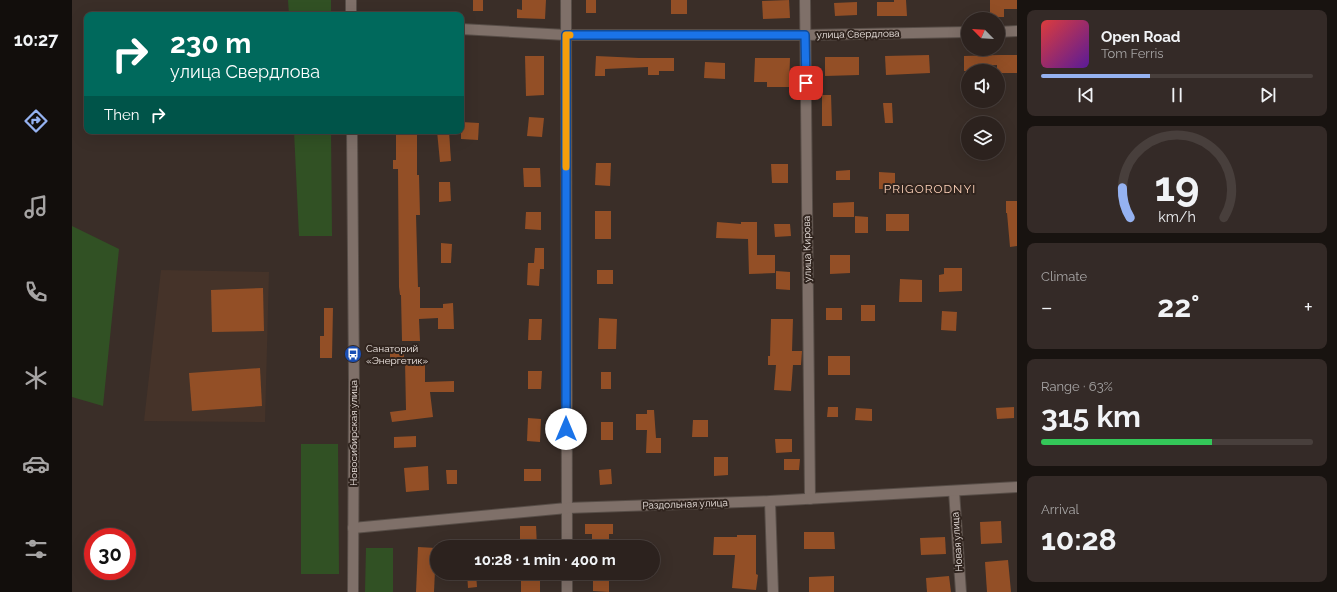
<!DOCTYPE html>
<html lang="en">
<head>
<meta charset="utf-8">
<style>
	body { margin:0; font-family:Raleway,sans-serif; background:#342a27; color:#f1f3f6; height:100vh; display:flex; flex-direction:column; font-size:15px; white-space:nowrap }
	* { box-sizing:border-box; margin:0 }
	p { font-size:13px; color:#a6a4a4 }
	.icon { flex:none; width:22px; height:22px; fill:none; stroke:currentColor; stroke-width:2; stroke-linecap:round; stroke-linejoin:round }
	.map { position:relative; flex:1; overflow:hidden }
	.side { display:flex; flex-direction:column; gap:10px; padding:10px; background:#181310; width:320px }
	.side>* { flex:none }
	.top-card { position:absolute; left:12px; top:12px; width:380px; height:122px; border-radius:8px; box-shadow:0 4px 16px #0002,0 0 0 1px #483f3c; background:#00695c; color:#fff; overflow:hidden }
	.needle { width:26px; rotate:294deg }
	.buttons { position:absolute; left:889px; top:12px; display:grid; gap:8px }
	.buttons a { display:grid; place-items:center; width:44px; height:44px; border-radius:50%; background:#2c221e; box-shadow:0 4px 16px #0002,0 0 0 1px #483f3c; font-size:20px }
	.speed { position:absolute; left:12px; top:528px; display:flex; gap:8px; font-size:20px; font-weight:700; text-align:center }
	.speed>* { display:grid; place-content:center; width:52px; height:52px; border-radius:50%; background:#2c221e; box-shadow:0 4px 16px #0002,0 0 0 1px #483f3c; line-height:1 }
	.speed .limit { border:6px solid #d22; background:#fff; color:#111 }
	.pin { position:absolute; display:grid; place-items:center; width:34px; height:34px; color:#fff; margin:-17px; border-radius:8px; box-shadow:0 2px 6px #0006 }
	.me { position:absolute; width:44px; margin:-22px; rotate:0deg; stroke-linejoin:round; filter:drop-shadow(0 0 3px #0008) }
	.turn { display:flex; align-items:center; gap:14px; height:84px; padding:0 20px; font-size:18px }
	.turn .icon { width:52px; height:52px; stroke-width:2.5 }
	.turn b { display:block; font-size:28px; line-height:34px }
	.then { display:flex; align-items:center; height:38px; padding:0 20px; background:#0003; gap:8px; font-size:15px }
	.big { font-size:30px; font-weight:700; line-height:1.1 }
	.side .widget { flex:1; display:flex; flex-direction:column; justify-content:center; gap:6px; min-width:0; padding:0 14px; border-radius:8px; background:#342a27 }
	.side .dial { align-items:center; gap:0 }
	.dial svg { height:104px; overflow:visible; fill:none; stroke:#483f3c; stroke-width:7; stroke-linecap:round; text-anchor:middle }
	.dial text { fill:#f1f3f6; stroke:none }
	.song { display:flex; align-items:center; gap:12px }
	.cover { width:48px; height:48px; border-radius:6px; background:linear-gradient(135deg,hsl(0 70% 55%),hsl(270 70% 35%)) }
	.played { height:4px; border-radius:2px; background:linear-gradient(90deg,#95b2f1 40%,#483f3c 40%) }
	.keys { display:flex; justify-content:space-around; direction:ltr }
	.heat { display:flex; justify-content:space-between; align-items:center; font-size:22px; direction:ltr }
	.charge { height:6px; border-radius:3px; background:linear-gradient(90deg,#34c759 63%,#483f3c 0) }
	.trip { position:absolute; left:358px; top:540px; width:230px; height:40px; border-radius:20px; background:#2c221e; box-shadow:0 4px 16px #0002,0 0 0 1px #483f3c; font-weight:700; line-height:40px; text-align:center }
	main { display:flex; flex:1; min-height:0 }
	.tabs { display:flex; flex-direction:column; width:72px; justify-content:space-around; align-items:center; background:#120e0c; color:#a6a4a4 }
	.tabs .icon { width:28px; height:28px }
	.tabs .current { color:#95b2f1 }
	.tabs b { font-size:18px; color:#f1f3f6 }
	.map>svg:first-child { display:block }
	.built { fill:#453329 }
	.green { fill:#315124 }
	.building { fill:#934f26 }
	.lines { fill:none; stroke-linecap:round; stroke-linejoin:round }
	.minor-casing { stroke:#574d47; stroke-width:12 }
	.tertiary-casing { stroke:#574d47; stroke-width:12 }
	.minor { stroke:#7f7069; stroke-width:10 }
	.tertiary { stroke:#7f7069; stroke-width:10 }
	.route-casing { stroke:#114b97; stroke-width:10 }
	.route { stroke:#1a73e8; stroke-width:7 }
	.slow { stroke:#f59e0b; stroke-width:7 }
	.labels { text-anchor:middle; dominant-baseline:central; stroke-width:4; stroke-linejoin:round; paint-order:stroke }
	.street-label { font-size:10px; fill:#f0e8e4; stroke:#30241e }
	.poi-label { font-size:10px; fill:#f0e8e4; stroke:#30241e; text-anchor:start }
	.quarter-label { font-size:12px; letter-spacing:1px; fill:#fed2b9; stroke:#30241e }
</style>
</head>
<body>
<main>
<nav class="tabs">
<b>10:27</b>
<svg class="icon current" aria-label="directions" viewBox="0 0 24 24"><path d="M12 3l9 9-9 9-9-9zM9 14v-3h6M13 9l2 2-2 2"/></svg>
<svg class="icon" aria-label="music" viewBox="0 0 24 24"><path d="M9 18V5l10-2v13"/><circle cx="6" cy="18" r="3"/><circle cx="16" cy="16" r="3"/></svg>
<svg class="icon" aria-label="phone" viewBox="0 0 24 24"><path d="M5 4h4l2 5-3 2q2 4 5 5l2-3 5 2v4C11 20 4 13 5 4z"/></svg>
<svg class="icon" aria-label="climate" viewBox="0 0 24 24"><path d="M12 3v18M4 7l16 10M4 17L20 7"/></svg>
<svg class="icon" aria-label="car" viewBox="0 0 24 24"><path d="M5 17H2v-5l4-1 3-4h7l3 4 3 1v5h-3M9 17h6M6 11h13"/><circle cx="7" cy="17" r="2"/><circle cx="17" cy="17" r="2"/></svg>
<svg class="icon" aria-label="filters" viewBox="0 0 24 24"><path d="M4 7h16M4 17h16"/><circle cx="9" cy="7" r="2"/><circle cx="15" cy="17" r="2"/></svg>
</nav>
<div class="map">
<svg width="945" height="592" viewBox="0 0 945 592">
	<rect width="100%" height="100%" fill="#3a2e28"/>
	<polygon class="built" points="89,270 197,272 193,422 72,421"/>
	<g class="green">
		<polygon points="216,0 259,0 259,15 217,15"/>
		<polygon points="222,131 259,131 260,236 227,236"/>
		<polygon points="0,226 47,249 31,406 0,397"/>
		<polygon points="229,444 266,444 267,574 229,574"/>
		<polygon points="294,548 321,548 321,592 293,592"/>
	</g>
	<g class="building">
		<rect x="401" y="0" width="10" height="11"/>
		<polygon points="450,0 474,0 473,19 445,18 445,9 450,10"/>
		<rect x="514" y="0" width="10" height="13"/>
		<rect x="599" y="0" width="16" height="14"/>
		<polygon points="717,0 718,18 691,19 690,1"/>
		<polygon points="822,0 834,0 835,16 805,16 805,2 822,2"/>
		<polygon points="918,0 945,0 945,9 932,9 932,17 918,17"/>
		<polygon points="785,2 785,15 763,16 762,3"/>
		<polygon points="857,55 858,73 814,75 813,56"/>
		<polygon points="928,55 945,55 945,73 926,73 926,71 925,71 925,65 906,66 906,71 892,71 892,56"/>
		<polygon points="453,56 472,56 472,95 454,96"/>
		<polygon points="524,56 567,58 602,58 602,71 587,71 587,75 576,75 576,67 533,69 533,76 523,76"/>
		<polygon points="753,57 787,57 787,75 753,76"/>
		<polygon points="683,58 718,58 717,87 695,87 695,82 682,82"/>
		<polygon points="633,62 653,63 653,79 632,78"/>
		<polygon points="750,95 759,95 760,126 750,126"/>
		<polygon points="811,103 820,103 821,123 813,123"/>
		<polygon points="457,117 472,118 470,137 455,136"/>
		<polygon points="389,122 407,123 406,140 389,139"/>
		<polygon points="324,131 345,131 345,175 347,175 348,215 344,215 346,287 348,287 348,308 371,308 371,304 381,303 382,329 366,329 366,318 347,319 348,341 330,341 329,295 328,295 327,287 326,169 321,169 321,160 324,160"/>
		<polygon points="365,131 377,131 379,161 368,162"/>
		<polygon points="524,163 539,163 538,186 523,185"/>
		<polygon points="699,164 716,164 716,183 700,183"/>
		<polygon points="451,168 468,168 469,187 452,187"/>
		<polygon points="778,170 778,180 764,180 764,171"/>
		<polygon points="807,172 823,173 823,189 807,189"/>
		<polygon points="367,182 378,182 379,201 367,202"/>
		<polygon points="934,201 945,201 945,246 938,247 935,213 934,213"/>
		<polygon points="782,202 782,217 761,217 761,203"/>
		<rect x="523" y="211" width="16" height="28"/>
		<polygon points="454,212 469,212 469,230 453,229"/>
		<rect x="814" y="214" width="23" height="17"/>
		<polygon points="783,216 796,217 796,233 783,233"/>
		<polygon points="645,222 669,224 669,222 685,222 685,255 703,255 703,273 677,274 676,239 644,238"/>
		<polygon points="702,224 718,224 719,236 703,237"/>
		<polygon points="369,243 380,244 379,263 369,263"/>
		<polygon points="463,248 472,248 472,269 468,269 467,286 455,285 456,263 462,263"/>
		<polygon points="758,255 778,255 778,273 758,274"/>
		<polygon points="872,268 890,268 890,291 867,292 867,275 872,274"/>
		<rect x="525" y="270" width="16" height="14"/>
		<polygon points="704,271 718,272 718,290 704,289"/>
		<polygon points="828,279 850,280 850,302 827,302"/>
		<polygon points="191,288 192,331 140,332 139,290"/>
		<rect x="789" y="305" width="14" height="16"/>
		<polygon points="252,308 261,308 260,358 248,358 248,336 252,336"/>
		<rect x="754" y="308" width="16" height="12"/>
		<polygon points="870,311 885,312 884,331 869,330"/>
		<polygon points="527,318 545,319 544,349 526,349"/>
		<polygon points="457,319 470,319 469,340 456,340"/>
		<polygon points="699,319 721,319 720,351 730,351 729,365 721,365 719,391 702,390 704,365 696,365 696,356 698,356"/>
		<polygon points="318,349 332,349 332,359 318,360"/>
		<rect x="756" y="356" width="22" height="19"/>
		<polygon points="333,361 353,361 353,382 382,381 382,392 358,392 361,417 320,422 318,412 334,410"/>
		<polygon points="188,368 190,406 120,411 117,373"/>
		<polygon points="456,371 470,371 469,389 456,389"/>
		<rect x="529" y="372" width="10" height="17"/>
		<polygon points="756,407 766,407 766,417 755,417"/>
		<polygon points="942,407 942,418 925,419 924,408"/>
		<polygon points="784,408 800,409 800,421 783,420"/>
		<polygon points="575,410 582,410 584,438 589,438 589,453 574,453 575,430 564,430 564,414 575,414"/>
		<polygon points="456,418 469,419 468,442 455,441"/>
		<polygon points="621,420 636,420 636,437 620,437"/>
		<rect x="529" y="422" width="12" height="18"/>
		<polygon points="344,436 344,447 322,448 322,437"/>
		<polygon points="703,439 720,439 720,452 704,453"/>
		<polygon points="642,457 656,457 656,475 642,476"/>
		<polygon points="712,459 728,459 727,470 712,470"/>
		<polygon points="356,466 357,490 334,492 332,468"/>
		<rect x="452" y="469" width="17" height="12"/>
		<polygon points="539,469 540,484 528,485 527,470"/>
		<polygon points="374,470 385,470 385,484 375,484"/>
		<polygon points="929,521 930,543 909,544 908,522"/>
		<polygon points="513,524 541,524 541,534 537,534 537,547 520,547 520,534 513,534"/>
		<polygon points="448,526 464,526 465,547 448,547"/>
		<polygon points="732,532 762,532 763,549 732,549"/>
		<polygon points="665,535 684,535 684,574 686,575 684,590 660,588 663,555 641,555 642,537 665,537"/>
		<polygon points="873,537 874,554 849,555 848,538"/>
		<polygon points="346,547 364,548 362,592 344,592"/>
		<polygon points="936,560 939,592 915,592 913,562"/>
		<polygon points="395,573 404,573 405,587 396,588"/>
		<rect x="449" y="573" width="19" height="19"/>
		<polygon points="521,574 537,575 537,592 521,591"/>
		<polygon points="762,576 762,592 737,592 737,577"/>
		<polygon points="877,576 879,592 855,592 854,578"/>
	</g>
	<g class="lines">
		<g class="minor-casing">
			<g id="minor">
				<polyline points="494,0 495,547"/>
				<polyline points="733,0 738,499"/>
				<polyline points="389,29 494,35 733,35 896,32"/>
				<polyline points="926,32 945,31"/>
				<polyline points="882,491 889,592"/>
				<polyline points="698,501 701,592"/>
				<polyline points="281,528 495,508 698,501 945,487"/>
				<polyline points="495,573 495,592"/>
			</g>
		</g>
		<g class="tertiary-casing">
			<g id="tertiary">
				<polyline points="279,0 279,15"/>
				<polyline points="280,131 282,380 281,592"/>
			</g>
		</g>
		<use href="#minor" class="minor"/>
		<use href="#tertiary" class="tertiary"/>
	</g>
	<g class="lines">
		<g class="route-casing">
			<polyline id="route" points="494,429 494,35 733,35 734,83"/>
		</g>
		<use href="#route" class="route"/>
		<polyline class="slow" points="494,167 494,35 498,35"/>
	</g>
	<defs>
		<g id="bus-disc" transform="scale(0.9)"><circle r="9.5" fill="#1a4fb4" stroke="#30241e"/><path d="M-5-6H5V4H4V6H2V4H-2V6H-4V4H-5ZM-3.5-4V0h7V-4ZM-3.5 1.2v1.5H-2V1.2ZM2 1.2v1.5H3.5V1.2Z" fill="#fff"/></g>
	</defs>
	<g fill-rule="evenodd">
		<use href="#bus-disc" x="281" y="354"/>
	</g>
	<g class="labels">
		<g class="street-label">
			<text transform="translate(786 34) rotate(-1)">улица Свердлова</text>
			<text transform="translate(735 249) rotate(-91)">улица Кирова</text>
			<text transform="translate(281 433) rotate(-90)">Новосибирская улица</text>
			<text transform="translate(613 504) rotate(-2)">Раздольная улица</text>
			<text transform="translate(885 542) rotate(-94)">Новая улица</text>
		</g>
		<g class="poi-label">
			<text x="294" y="348">Санаторий<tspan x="294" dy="12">«Энергетик»</tspan></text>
		</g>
		<g class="quarter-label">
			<text x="858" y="189">PRIGORODNYI</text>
		</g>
	</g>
</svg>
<div class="buttons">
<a><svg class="needle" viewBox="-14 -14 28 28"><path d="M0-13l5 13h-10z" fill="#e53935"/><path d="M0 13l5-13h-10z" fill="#a6a4a4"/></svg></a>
<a><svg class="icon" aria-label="sound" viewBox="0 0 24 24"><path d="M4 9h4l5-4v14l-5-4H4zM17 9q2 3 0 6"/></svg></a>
<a><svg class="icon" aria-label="layers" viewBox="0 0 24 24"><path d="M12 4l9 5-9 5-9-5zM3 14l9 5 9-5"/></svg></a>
</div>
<div class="speed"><div class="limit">30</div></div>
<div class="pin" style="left:734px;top:83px;background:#d93025"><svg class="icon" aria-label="arrive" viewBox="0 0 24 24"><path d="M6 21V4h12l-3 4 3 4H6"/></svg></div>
<svg class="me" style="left:494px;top:429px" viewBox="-20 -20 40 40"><circle r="19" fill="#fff"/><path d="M0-13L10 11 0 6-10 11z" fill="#1a73e8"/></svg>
<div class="trip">10:28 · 1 min · 400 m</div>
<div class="top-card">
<div class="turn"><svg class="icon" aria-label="right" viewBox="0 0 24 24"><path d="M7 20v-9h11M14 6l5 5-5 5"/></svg><div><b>230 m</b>улица Свердлова</div></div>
<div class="then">Then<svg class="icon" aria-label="right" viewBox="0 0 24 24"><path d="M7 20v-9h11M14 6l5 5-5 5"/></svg></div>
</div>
</div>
<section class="side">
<div class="widget">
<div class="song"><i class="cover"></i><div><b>Open Road</b><p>Tom Ferris</p></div></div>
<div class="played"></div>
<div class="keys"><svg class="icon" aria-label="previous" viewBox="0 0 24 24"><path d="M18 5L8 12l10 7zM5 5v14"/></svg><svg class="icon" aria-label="pause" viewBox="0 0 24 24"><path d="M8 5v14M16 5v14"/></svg><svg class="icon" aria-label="next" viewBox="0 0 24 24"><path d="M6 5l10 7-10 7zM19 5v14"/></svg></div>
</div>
<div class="widget dial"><svg viewBox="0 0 100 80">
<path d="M14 69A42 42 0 1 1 86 69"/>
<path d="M14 69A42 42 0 0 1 8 46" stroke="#95b2f1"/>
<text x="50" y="56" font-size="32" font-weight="700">19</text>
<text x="50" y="72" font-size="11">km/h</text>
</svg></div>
<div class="widget"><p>Climate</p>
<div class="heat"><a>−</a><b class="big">22°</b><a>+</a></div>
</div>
<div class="widget"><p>Range · 63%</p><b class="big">315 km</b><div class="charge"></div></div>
<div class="widget"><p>Arrival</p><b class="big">10:28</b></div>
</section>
</main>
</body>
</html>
